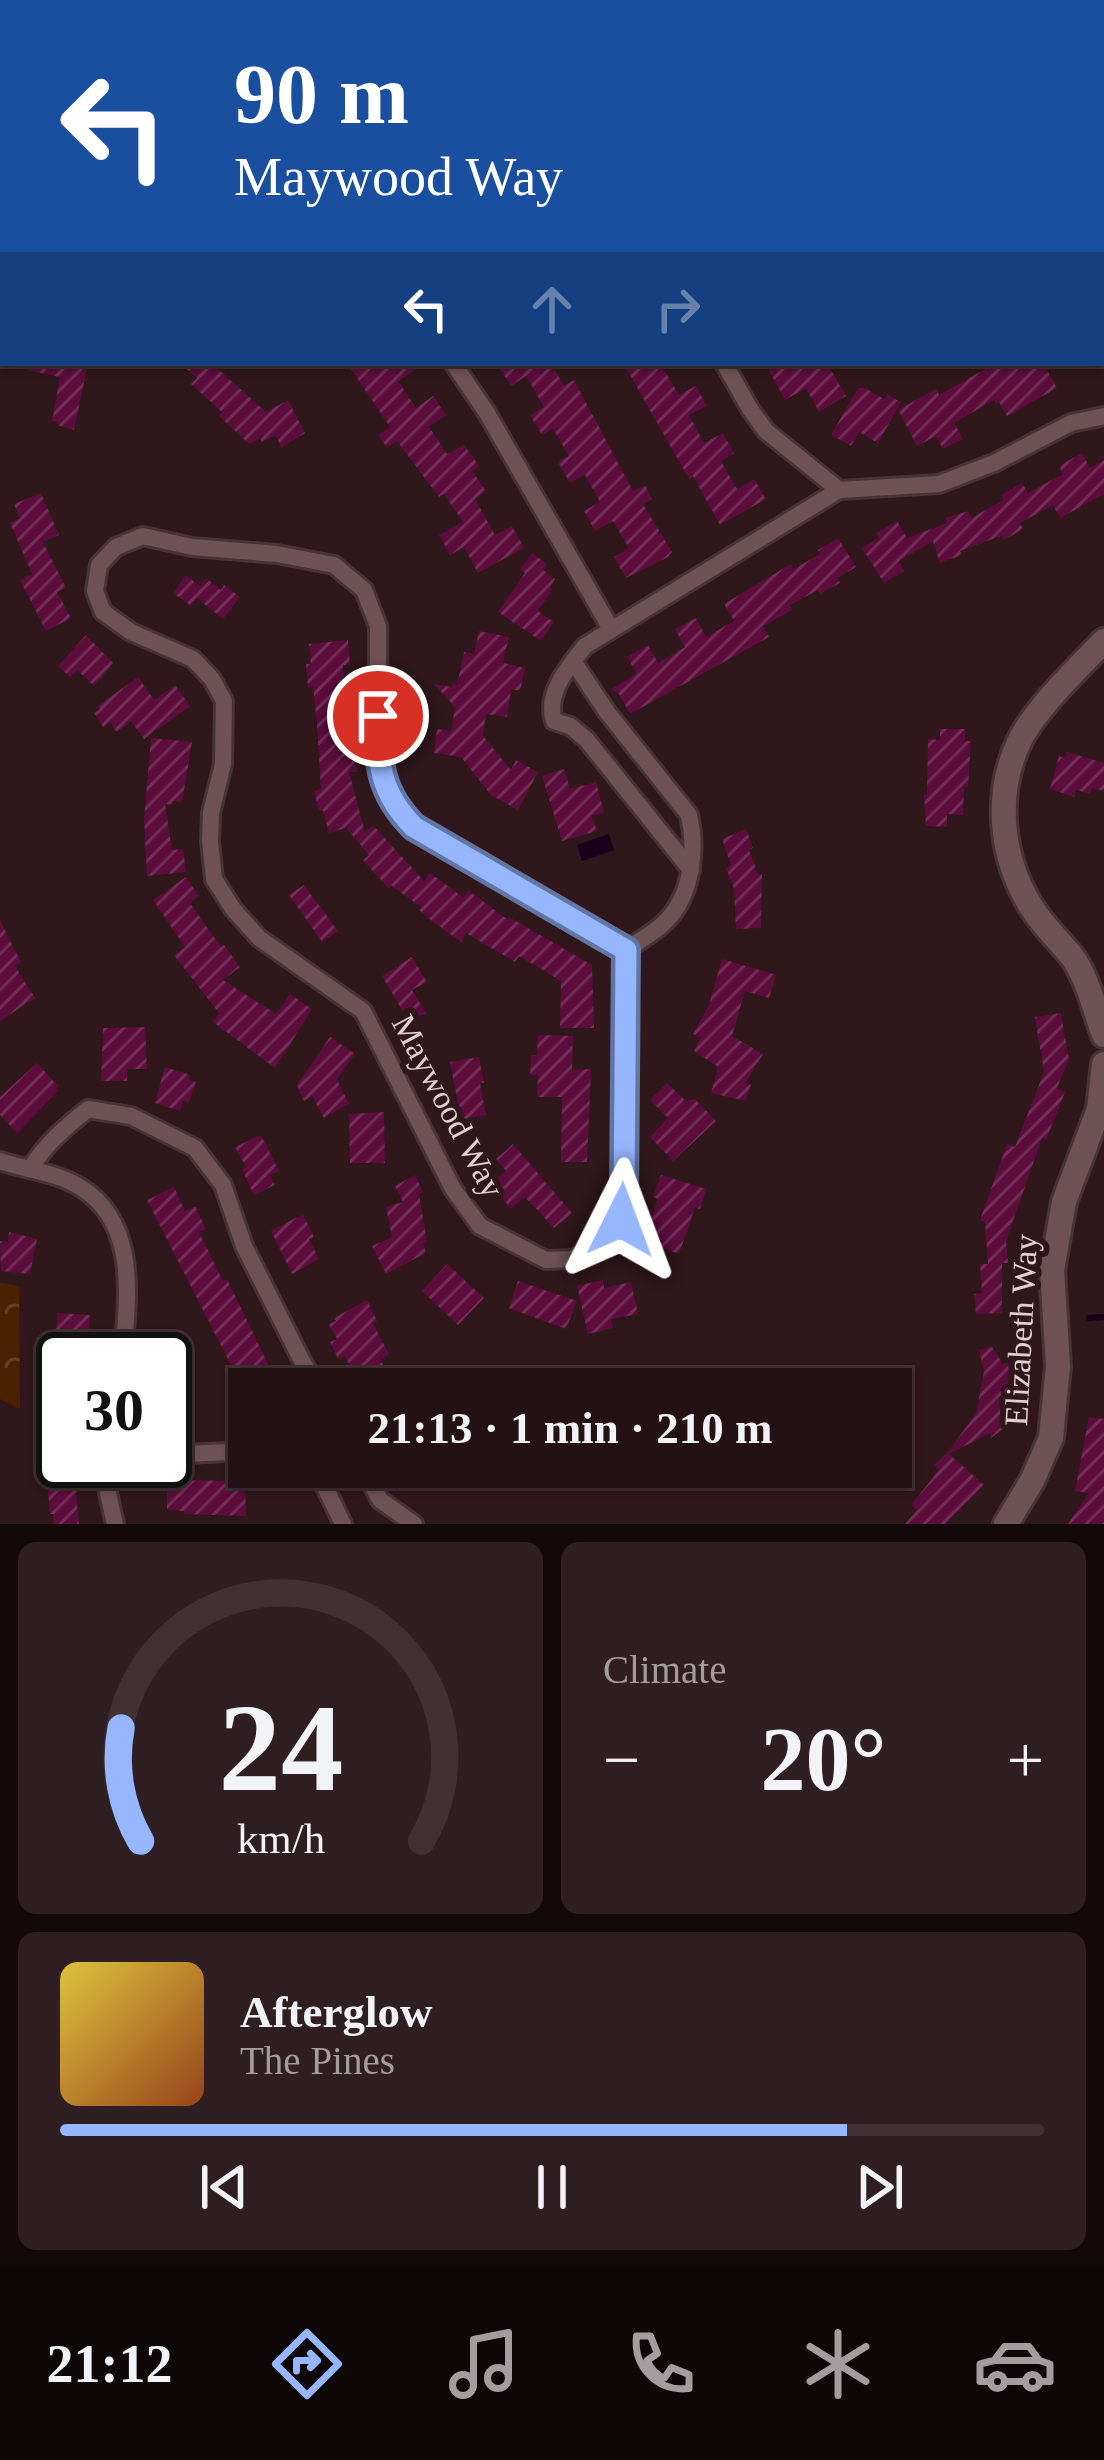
<!DOCTYPE html>
<html lang="en">
<head>
<meta charset="utf-8">
<style>
	body { margin:0; font-family:Georgia,serif; background:#2f1f22; color:#f1f3f6; height:100vh; display:flex; flex-direction:column; font-size:45px; white-space:nowrap }
	* { box-sizing:border-box; margin:0 }
	p { font-size:39px; color:#a39da0 }
	.icon { flex:none; width:66px; height:66px; fill:none; stroke:currentColor; stroke-width:2; stroke-linecap:round; stroke-linejoin:round }
	.map { position:relative; height:1524px; overflow:hidden }
	.panel { display:flex; flex-direction:column; gap:18px; padding:18px; background:#13090b; flex:1 }
	.panel>* { flex:none }
	.hud { position:absolute; left:0px; top:0px; width:1104px; height:366px; box-shadow:0 3px 9px #0004,0 0 0 3px #403134; background:#1a4fa0; color:#fff; overflow:hidden }
	.speed { position:absolute; left:36px; top:1332px; display:flex; gap:24px; font-size:60px; font-weight:700; text-align:center }
	.speed>* { display:grid; place-content:center; width:156px; height:156px; border-radius:50%; background:#231114; box-shadow:0 3px 9px #0004,0 0 0 3px #403134; line-height:1 }
	.speed .limit { border:6px solid #111; border-radius:18px; background:#fff; color:#111 }
	.pin { position:absolute; display:grid; place-items:center; width:102px; height:102px; color:#fff; margin:-51px; border:6px solid #fff; border-radius:50%; box-shadow:0 3px 12px #0007 }
	.me { position:absolute; width:132px; margin:-66px; rotate:3deg; stroke-linejoin:round; filter:drop-shadow(0 0 9px #0008) }
	.turn { display:flex; align-items:center; gap:42px; height:252px; padding:0 36px; font-size:54px }
	.turn .icon { width:156px; height:156px; stroke-width:2.5 }
	.turn b { display:block; font-size:84px; line-height:102px }
	.lanes { display:flex; align-items:center; height:114px; padding:0 36px; background:#0003; justify-content:center; gap:60px; direction:ltr }
	.lanes .off { opacity:.35 }
	.big { font-size:90px; font-weight:800; line-height:1.1 }
	.panel .tile { flex:1; display:flex; flex-direction:column; justify-content:center; gap:18px; min-width:0; padding:0 42px; border-radius:18px; background:#2f1f22 }
	.panel .dial { align-items:center; gap:0 }
	.dial svg { height:312px; overflow:visible; fill:none; stroke:#403134; stroke-width:7; stroke-linecap:round; text-anchor:middle }
	.dial text { fill:#f1f3f6; stroke:none }
	.song { display:flex; align-items:center; gap:36px }
	.cover { width:144px; height:144px; border-radius:18px; background:linear-gradient(135deg,hsl(50 70% 55%),hsl(20 70% 35%)) }
	.played { height:12px; border-radius:6px; background:linear-gradient(90deg,#96b6fd 80%,#403134 80%) }
	.keys { display:flex; justify-content:space-around; direction:ltr }
	.heat { display:flex; justify-content:space-between; align-items:center; font-size:66px; direction:ltr }
	.panel .tiles { flex:1; display:grid; gap:18px; grid-template-columns:1fr 1fr }
	.tile:last-child { grid-column:span 2 }
	.trip { position:absolute; left:228px; top:1368px; width:684px; height:120px; border-radius:0px; background:#231114; box-shadow:0 3px 9px #0004,0 0 0 3px #403134; font-weight:800; line-height:120px; text-align:center }
	.dock { display:flex; height:192px; justify-content:space-around; align-items:center; background:#0e0708; color:#a39da0 }
	.dock .icon { width:84px; height:84px }
	.dock .on { color:#96b6fd }
	.dock b { font-size:54px; color:#f1f3f6 }
	.map>svg:first-child { display:block }
	.park { fill:url(#park-crowns) }
	.water { fill:#1b001a }
	.lines { fill:none; stroke-linecap:round; stroke-linejoin:round }
	.stream { stroke:#1b001a; stroke-width:6 }
	.building { fill:url(#building-hatch) }
	.street-casing { stroke:#473437; stroke-width:22 }
	.secondary-casing { stroke:#473437; stroke-width:30 }
	.street { stroke:#6f5255; stroke-width:16 }
	.secondary { stroke:#6f5255; stroke-width:24 }
	.route-casing { stroke:#6276a4; stroke-width:30 }
	.route { stroke:#96b6fd; stroke-width:21 }
	.labels { text-anchor:middle; dominant-baseline:central; stroke-width:12; stroke-linejoin:round; paint-order:stroke }
	.street-label { font-size:33px; fill:#e2d1d3; stroke:#2f171b }
</style>
</head>
<body>
<div class="map">
<svg width="1104" height="1524" viewBox="0 0 1104 1524">
	<defs>
		<pattern id="park-crowns" width="20" height="18" patternUnits="userSpaceOnUse" patternTransform="scale(3)"><rect width="20" height="18" fill="#4b2100"/><path d="M2 6a3 3 0 1 1 6 0M12 15a3 3 0 1 1 6 0" fill="none" stroke="#654024"/></pattern>
		<pattern id="building-hatch" width="6" height="6" patternUnits="userSpaceOnUse" patternTransform="scale(3)"><rect width="6" height="6" fill="#5c0d3c"/><path d="M-1 1l2-2M0 6l6-6M5 7l2-2" fill="none" stroke="#732f57"/></pattern>
	</defs>
	<rect width="100%" height="100%" fill="#2f171b"/>
	<polygon class="park" points="0,1283 19,1286 20,1409 0,1399"/>
	<polygon class="water" points="609,834 614,850 582,861 577,845"/>
	<g class="lines">
		<polyline class="stream" points="1089,1318 1104,1317"/>
	</g>
	<g class="building">
		<polygon points="29,363 88,363 74,430 57,425 58,422 52,421 60,377 28,370"/>
		<polygon points="180,363 221,363 218,369 266,412 288,400 305,433 281,448 276,435 262,442 260,438 249,444 219,416 222,412 191,384 197,378"/>
		<polygon points="347,363 425,363 398,381 416,408 433,396 446,415 429,427 447,454 464,445 479,466 472,471 486,491 475,499 495,535 512,526 524,548 478,573 464,547 450,555 439,535 463,522 444,494 439,497 397,441 387,448 378,435 390,427"/>
		<polygon points="496,363 551,363 564,386 574,380 633,491 645,485 652,499 643,504 672,552 668,557 626,578 614,557 629,548 613,521 595,531 584,511 600,502 585,475 570,483 558,462 569,456 553,429 542,435 530,415 544,407 526,376 511,386"/>
		<polygon points="634,363 660,363 679,395 696,386 707,406 689,415 704,443 723,433 734,453 721,461 737,489 754,479 766,499 720,525 693,476 689,479 626,368"/>
		<polygon points="765,363 827,363 846,396 819,412 806,388 785,400"/>
		<polygon points="996,363 1043,363 1057,388 1007,416 999,402 996,404 994,400 954,423 963,439 943,449 936,436 917,446 898,410 936,389 939,395"/>
		<polygon points="858,388 865,388 884,399 887,395 901,402 878,443 859,432 851,446 831,435"/>
		<polygon points="1082,453 1090,468 1104,460 1104,494 1060,518 1053,505 1020,523 1023,529 1004,540 1001,536 960,551 962,555 940,563 933,541 899,561 904,571 884,583 862,548 879,538 876,533 897,521 907,538 947,523 945,518 969,511 971,518 1004,500 1001,495 1022,483 1028,493 1063,474 1059,466"/>
		<polygon points="41,493 59,535 43,542 66,588 57,592 71,618 46,631 20,580 32,574 10,523 20,518 14,504"/>
		<polygon points="838,538 856,567 837,578 840,583 820,594 818,590 790,605 792,610 763,626 769,637 630,714 619,694 611,689 637,674 627,657 648,645 658,663 685,647 675,629 696,618 706,637 734,621 724,604 791,564 794,569 820,554 818,550"/>
		<polygon points="532,553 547,564 543,570 555,579 550,587 553,589 538,611 554,622 541,641 498,612 525,573 520,570"/>
		<polygon points="186,575 200,586 206,578 221,590 224,585 240,597 223,619 197,598 191,606 173,593"/>
		<polygon points="479,631 509,637 503,663 525,668 520,691 511,689 507,717 486,714 483,736 511,770 516,760 538,772 518,810 491,795 461,757 434,753 437,729 451,731 455,707 434,684 452,687 453,684 457,685 464,652 474,654"/>
		<polygon points="86,635 113,663 94,686 77,670 70,677 58,666"/>
		<polygon points="348,640 350,665 343,665 348,745 354,745 357,772 349,772 365,832 373,825 424,881 430,873 463,897 468,890 508,920 509,917 592,965 594,1028 560,1028 561,981 519,956 515,962 466,933 461,942 428,918 419,910 421,907 391,885 388,888 363,860 369,855 346,828 329,833 323,810 319,811 314,791 321,789 317,725 313,686 308,687 306,664 311,664 309,644"/>
		<polygon points="138,677 154,700 175,685 190,706 144,739 131,721 117,732 110,722 103,727 94,713 100,709 98,706"/>
		<polygon points="940,729 965,729 965,741 971,741 968,787 964,787 963,815 947,814 947,827 926,826 924,794 927,795 928,739 940,740"/>
		<polygon points="151,738 192,742 182,802 173,801 172,805 165,804 172,850 183,849 186,872 147,876 144,819"/>
		<polygon points="1067,752 1104,763 1104,791 1092,788 1090,794 1076,790 1074,797 1050,789 1059,756 1065,758"/>
		<polygon points="564,769 570,789 596,782 604,813 592,816 597,831 562,841 542,776"/>
		<polygon points="746,829 753,848 749,850 758,874 762,874 761,928 736,929 734,889 726,868 731,865 722,839"/>
		<polygon points="186,877 199,896 190,903 221,947 224,945 240,967 223,980 276,1014 290,994 312,1009 275,1068 213,1022 219,1013 174,955 185,947 153,900"/>
		<polygon points="304,885 338,931 322,942 289,895"/>
		<polygon points="0,920 21,962 15,966 35,998 0,1021"/>
		<polygon points="412,957 427,982 412,990 426,1013 409,1022 382,976"/>
		<polygon points="722,959 776,975 769,998 745,991 732,1036 763,1054 746,1082 751,1085 745,1101 711,1093 718,1067 694,1051 701,1038 693,1034 709,1005"/>
		<polygon points="1061,1013 1069,1059 1057,1088 1065,1092 1046,1140 1042,1138 1006,1241 1008,1263 1002,1263 1002,1313 976,1314 974,1294 982,1293 980,1264 988,1264 985,1222 980,1220 1007,1144 1015,1147 1044,1072 1035,1017"/>
		<polygon points="145,1027 147,1069 127,1069 127,1081 101,1081 103,1028"/>
		<polygon points="538,1035 573,1036 572,1070 591,1069 587,1162 561,1162 562,1097 537,1097 538,1075 530,1075 531,1055 537,1055"/>
		<polygon points="330,1037 355,1054 337,1079 349,1104 324,1118 312,1096 304,1101 297,1085"/>
		<polygon points="479,1057 484,1083 480,1083 486,1115 461,1120 450,1062"/>
		<polygon points="37,1063 58,1086 55,1089 58,1091 17,1133 0,1115 0,1097"/>
		<polygon points="165,1067 190,1075 189,1080 196,1082 189,1103 183,1101 180,1111 155,1103"/>
		<polygon points="667,1083 686,1101 695,1099 716,1121 673,1161 650,1137 668,1118 650,1100"/>
		<polygon points="384,1112 385,1163 350,1163 349,1114"/>
		<polygon points="261,1135 279,1171 270,1175 275,1185 254,1195 242,1169 246,1167 235,1147"/>
		<polygon points="513,1144 572,1213 554,1228 525,1197 511,1209 491,1184 506,1171 496,1159"/>
		<polygon points="415,1175 423,1192 419,1194 427,1242 423,1243 426,1253 386,1274 372,1246 392,1237 386,1207 403,1202 395,1186"/>
		<polygon points="661,1175 706,1189 700,1209 695,1207 679,1254 652,1244 655,1236 646,1233 658,1199 653,1197"/>
		<polygon points="174,1187 185,1211 195,1206 206,1229 199,1232 223,1281 227,1279 280,1389 243,1389 147,1200"/>
		<polygon points="303,1214 314,1237 309,1239 319,1259 292,1274 271,1231"/>
		<polygon points="9,1232 37,1239 30,1274 1,1271 0,1241 8,1242"/>
		<polygon points="447,1264 484,1298 458,1325 422,1291"/>
		<polygon points="603,1280 604,1288 631,1282 638,1314 611,1319 613,1328 588,1334 577,1286"/>
		<polygon points="518,1281 577,1301 566,1329 509,1308"/>
		<polygon points="367,1300 377,1321 373,1324 389,1354 380,1360 400,1389 361,1389 345,1356 338,1359 330,1342 337,1339 329,1324 336,1321 334,1318"/>
		<polygon points="57,1313 90,1315 87,1359 50,1359 52,1336 56,1337"/>
		<polygon points="183,1347 189,1384 183,1385 189,1413 165,1418 165,1351"/>
		<polygon points="992,1347 1003,1364 1008,1360 1015,1393 1010,1417 1007,1416 1003,1429 991,1438 990,1433 949,1454 984,1485 945,1524 905,1524 917,1510 911,1505 939,1470 934,1465 947,1453 976,1414 984,1372 979,1350"/>
		<polygon points="1089,1417 1104,1419 1104,1524 1068,1524 1089,1493 1075,1491"/>
		<polygon points="63,1454 63,1461 77,1461 78,1493 76,1493 79,1524 54,1524 53,1514 50,1514 45,1456"/>
		<polygon points="167,1480 245,1481 246,1516 184,1514 184,1511 167,1510"/>
	</g>
	<g class="lines">
		<g class="street-casing">
			<g id="street">
				<polyline points="200,0 202,3"/>
				<polyline points="481,0 483,3"/>
				<polyline points="162,3 166,0"/>
				<polyline points="1101,355 1104,358"/>
				<polyline points="453,363 487,413 611,629"/>
				<polyline points="724,363 750,409 766,431 839,490"/>
				<polygon points="143,536 192,547 277,554 334,565 364,590 378,626 378,761 385,788 397,810 432,840 626,950 624,1200 621,1220 612,1233 592,1252 571,1259 546,1260 480,1226 453,1189 363,1011 259,938 233,909 214,879 210,841 211,813 223,764 224,701 212,679 193,659 131,632 103,612 95,591 99,565 116,547"/>
				<path d="M573,661L607,712L689,815C697,850 692,896 665,922C654,933 639,941 626,950"/>
				<path d="M691,870L586,739L570,726L554,721C545,694 568,667 585,646L839,490L939,484L994,463L1071,423L1104,416"/>
				<path d="M0,1161C27,1170 55,1172 80,1187C140,1224 127,1300 123,1359"/>
				<path d="M31,1168C45,1144 67,1126 88,1109L131,1116L195,1148L223,1185L244,1246L302,1361L319,1389"/>
				<polyline points="165,1455 249,1451"/>
				<polyline points="112,1461 108,1493 115,1524"/>
				<polyline points="304,1467 324,1485 343,1524"/>
				<polyline points="363,1467 380,1500 414,1524"/>
			</g>
		</g>
		<g class="secondary-casing">
			<g id="secondary">
				<path d="M1104,641C1079,667 1036,708 1020,740C994,793 1000,858 1032,908C1043,926 1060,941 1073,958C1088,979 1095,1011 1104,1035"/>
				<polyline points="1006,1524 1032,1481 1051,1438 1058,1366 1052,1270 1064,1202 1099,1109 1104,1064"/>
			</g>
		</g>
		<use href="#street" class="street"/>
		<use href="#secondary" class="secondary"/>
	</g>
	<g class="lines">
		<g class="route-casing">
			<path id="route" d="M378,716C378,763 379,792 414,827L626,950L624,1200L621,1220"/>
		</g>
		<use href="#route" class="route"/>
	</g>
	<g class="labels">
		<g class="street-label">
			<text transform="translate(448 1106) rotate(62)">Maywood Way</text>
			<text transform="translate(1021 1330) rotate(-87)">Elizabeth Way</text>
		</g>
	</g>
</svg>
<div class="speed"><div class="limit">30</div></div>
<div class="pin" style="left:378px;top:716px;background:#d93025"><svg class="icon" aria-label="arrive" viewBox="0 0 24 24"><path d="M6 21V4h12l-3 4 3 4H6"/></svg></div>
<svg class="me" style="left:621px;top:1220px" viewBox="-20 -20 40 40"><path d="M0-17L14 15 0 8-14 15z" fill="#96b6fd" stroke="#fff" stroke-width="4"/></svg>
<div class="trip">21:13 · 1 min · 210 m</div>
<div class="hud">
<div class="turn"><svg class="icon" aria-label="left" viewBox="0 0 24 24"><path d="M17 20v-9H6M10 6l-5 5 5 5"/></svg><div><b>90 m</b>Maywood Way</div></div>
<div class="lanes"><svg class="icon" aria-label="left" viewBox="0 0 24 24"><path d="M17 20v-9H6M10 6l-5 5 5 5"/></svg><svg class="icon off" aria-label="ahead" viewBox="0 0 24 24"><path d="M12 20V5M6 11l6-6 6 6"/></svg><svg class="icon off" aria-label="right" viewBox="0 0 24 24"><path d="M7 20v-9h11M14 6l5 5-5 5"/></svg></div>
</div>
</div>
<section class="panel">
<div class="tiles">
<div class="tile dial"><svg viewBox="0 0 100 80">
<path d="M14 69A42 42 0 1 1 86 69"/>
<path d="M14 69A42 42 0 0 1 9 40" stroke="#96b6fd"/>
<text x="50" y="56" font-size="32" font-weight="700">24</text>
<text x="50" y="72" font-size="11">km/h</text>
</svg></div>
<div class="tile"><p>Climate</p>
<div class="heat"><a>−</a><b class="big">20°</b><a>+</a></div>
</div>
<div class="tile">
<div class="song"><i class="cover"></i><div><b>Afterglow</b><p>The Pines</p></div></div>
<div class="played"></div>
<div class="keys"><svg class="icon" aria-label="previous" viewBox="0 0 24 24"><path d="M18 5L8 12l10 7zM5 5v14"/></svg><svg class="icon" aria-label="pause" viewBox="0 0 24 24"><path d="M8 5v14M16 5v14"/></svg><svg class="icon" aria-label="next" viewBox="0 0 24 24"><path d="M6 5l10 7-10 7zM19 5v14"/></svg></div>
</div>
</div>
</section>
<nav class="dock">
<b>21:12</b>
<svg class="icon on" aria-label="directions" viewBox="0 0 24 24"><path d="M12 3l9 9-9 9-9-9zM9 14v-3h6M13 9l2 2-2 2"/></svg>
<svg class="icon" aria-label="music" viewBox="0 0 24 24"><path d="M9 18V5l10-2v13"/><circle cx="6" cy="18" r="3"/><circle cx="16" cy="16" r="3"/></svg>
<svg class="icon" aria-label="phone" viewBox="0 0 24 24"><path d="M5 4h4l2 5-3 2q2 4 5 5l2-3 5 2v4C11 20 4 13 5 4z"/></svg>
<svg class="icon" aria-label="climate" viewBox="0 0 24 24"><path d="M12 3v18M4 7l16 10M4 17L20 7"/></svg>
<svg class="icon" aria-label="car" viewBox="0 0 24 24"><path d="M5 17H2v-5l4-1 3-4h7l3 4 3 1v5h-3M9 17h6M6 11h13"/><circle cx="7" cy="17" r="2"/><circle cx="17" cy="17" r="2"/></svg>
</nav>
</body>
</html>
